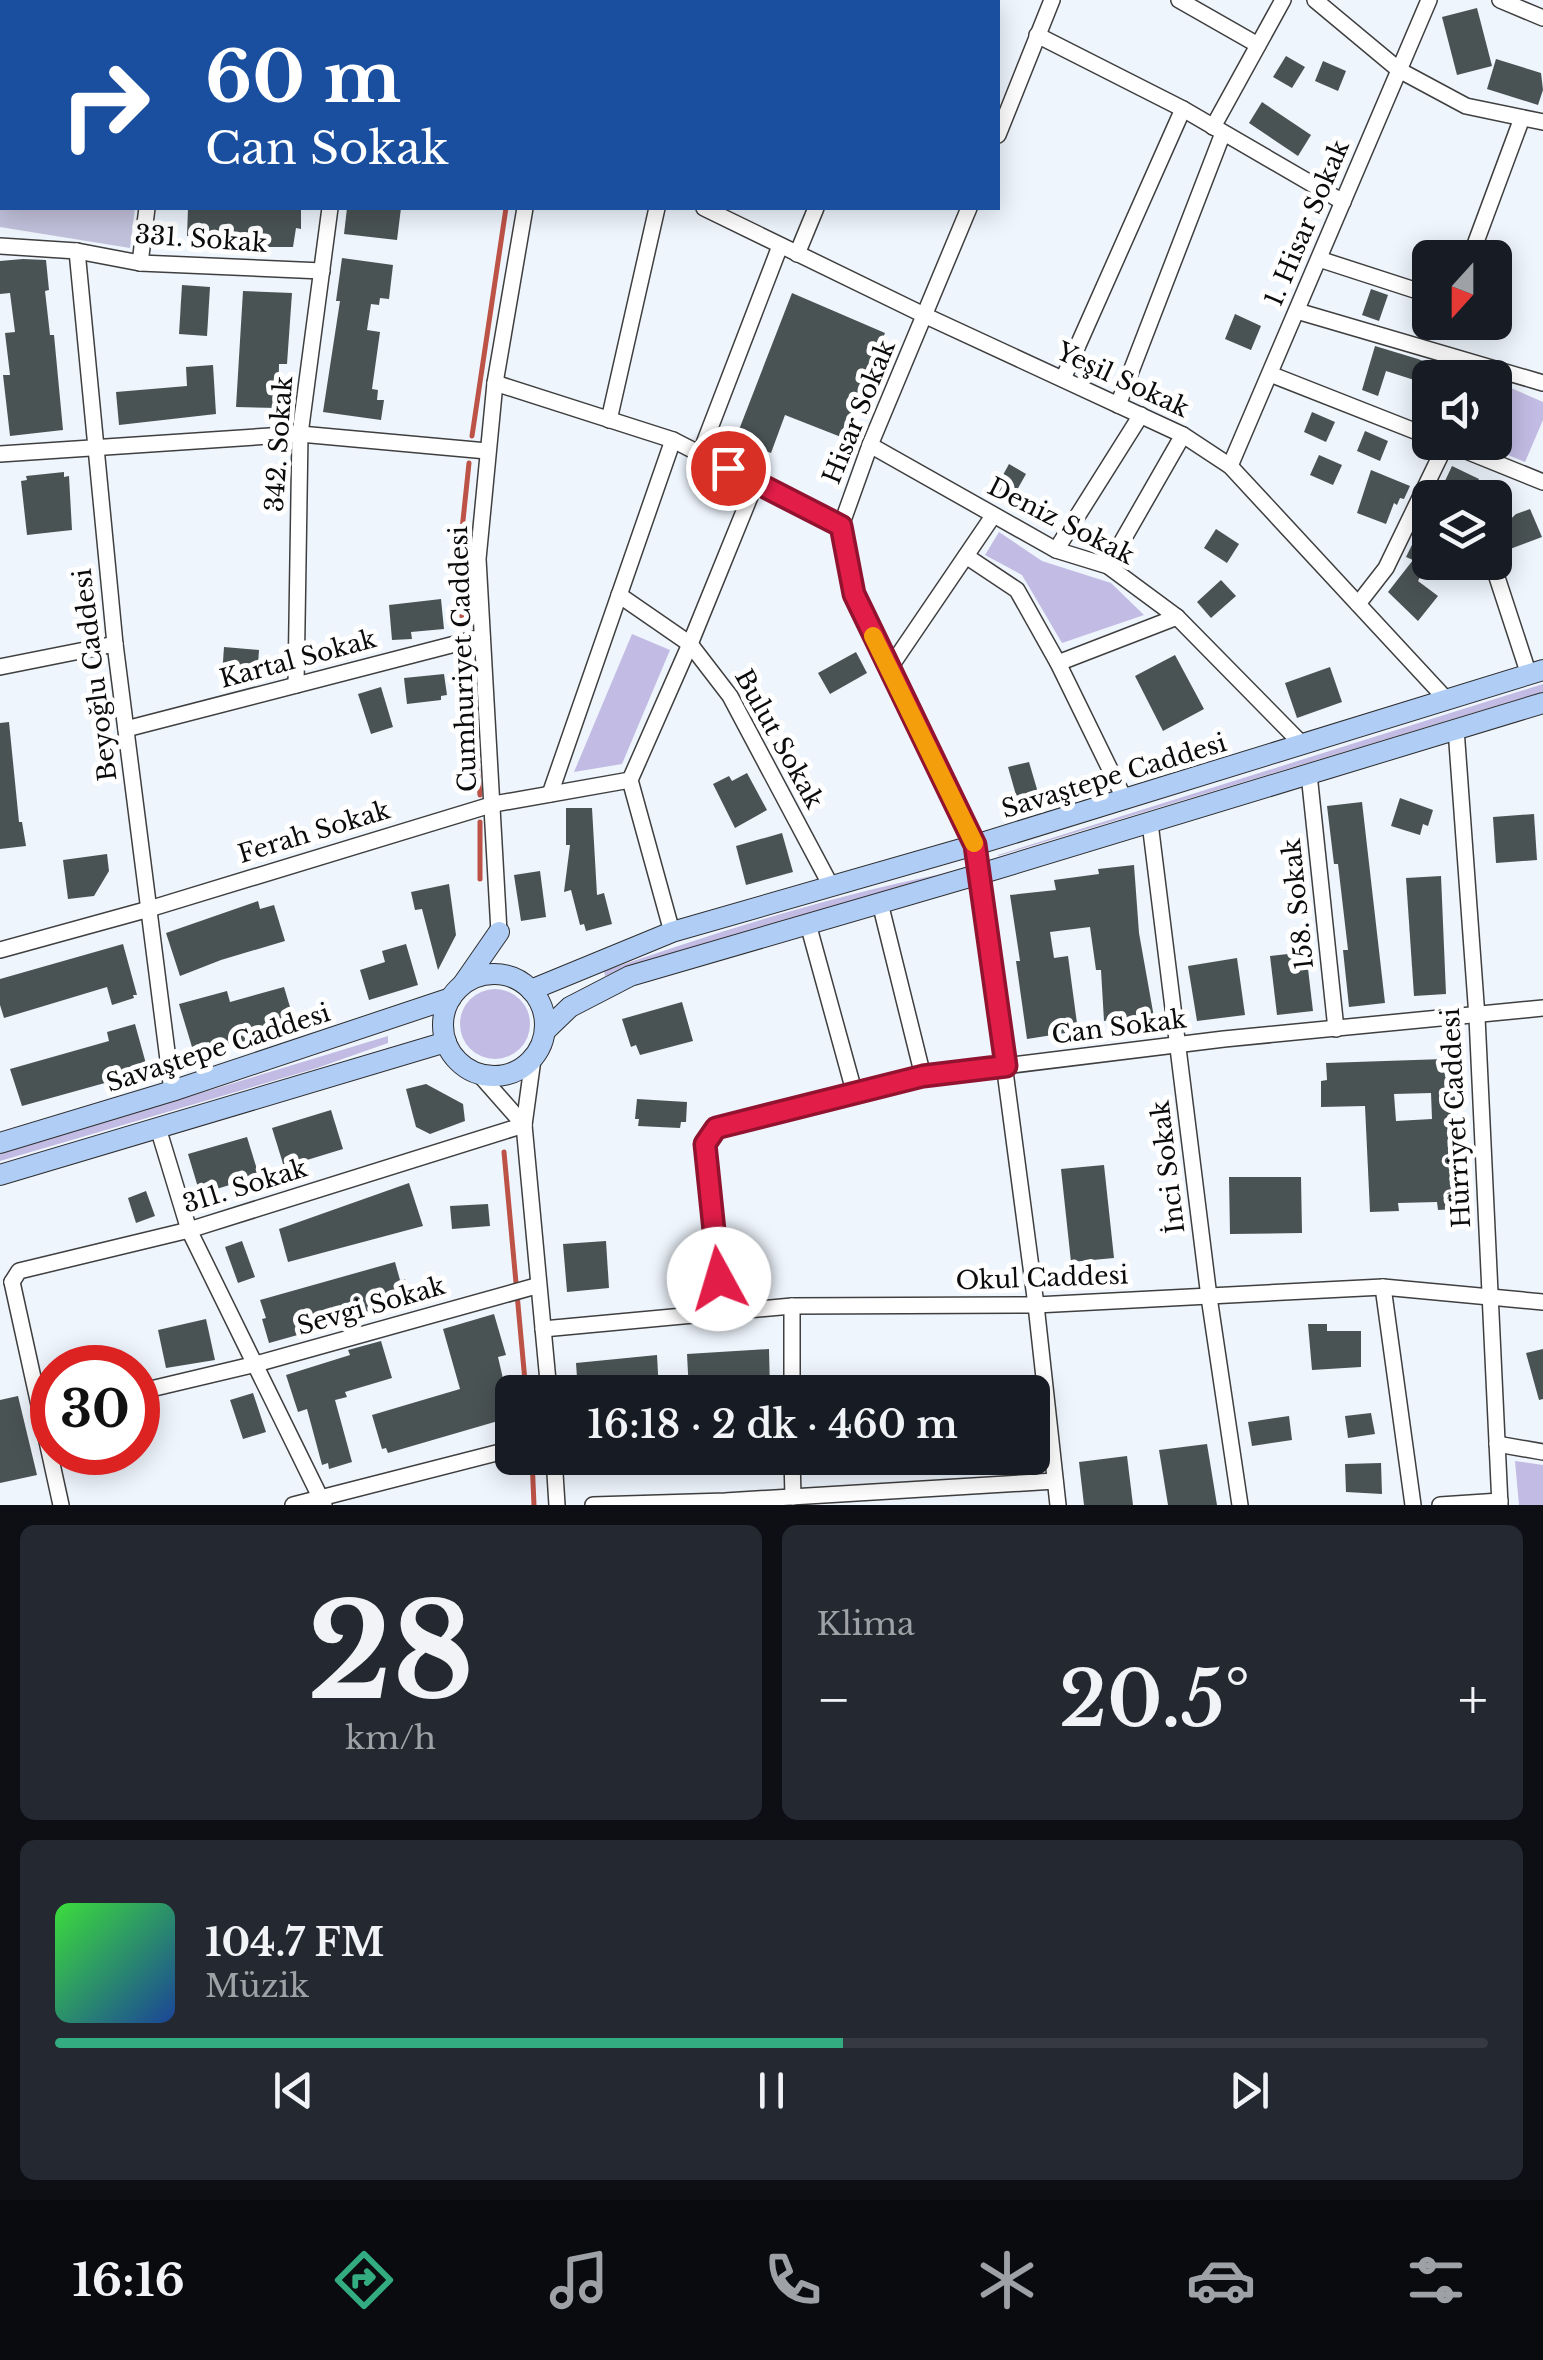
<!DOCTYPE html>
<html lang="tr">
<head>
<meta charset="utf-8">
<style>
	body { margin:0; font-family:"Libre Baskerville",serif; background:#242831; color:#f1f3f6; height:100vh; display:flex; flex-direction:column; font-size:38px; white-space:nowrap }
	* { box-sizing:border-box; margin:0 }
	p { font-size:32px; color:#9ea1a6 }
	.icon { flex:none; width:55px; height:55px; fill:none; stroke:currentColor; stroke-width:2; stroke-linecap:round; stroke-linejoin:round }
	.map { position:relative; height:1505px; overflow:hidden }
	.sheet { display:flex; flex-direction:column; gap:20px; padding:20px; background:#0d0f14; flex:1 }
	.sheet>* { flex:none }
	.top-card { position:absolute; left:0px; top:0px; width:1000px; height:210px; box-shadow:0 5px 25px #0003; background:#1a4fa0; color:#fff; overflow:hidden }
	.needle { width:65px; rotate:201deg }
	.fabs { position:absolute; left:1412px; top:240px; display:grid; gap:20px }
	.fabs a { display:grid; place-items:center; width:100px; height:100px; border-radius:15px; background:#171b24; box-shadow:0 5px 25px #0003; font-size:50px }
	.speed { position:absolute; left:30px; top:1345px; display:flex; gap:20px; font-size:50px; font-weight:700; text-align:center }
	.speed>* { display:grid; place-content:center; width:130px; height:130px; border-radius:50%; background:#171b24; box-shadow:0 5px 25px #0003; line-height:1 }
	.speed .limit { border:15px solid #d22; background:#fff; color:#111 }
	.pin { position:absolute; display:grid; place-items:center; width:85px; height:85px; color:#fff; margin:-42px; border:5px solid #fff; border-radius:50%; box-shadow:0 2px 10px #0007 }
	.me { position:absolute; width:110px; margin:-55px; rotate:354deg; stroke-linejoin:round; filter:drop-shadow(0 0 8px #0008) }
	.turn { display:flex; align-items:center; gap:35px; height:210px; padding:0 40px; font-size:45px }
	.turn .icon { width:130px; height:130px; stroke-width:2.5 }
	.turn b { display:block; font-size:70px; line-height:85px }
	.big { font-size:75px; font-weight:600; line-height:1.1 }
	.sheet .tile { flex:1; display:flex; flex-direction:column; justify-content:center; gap:15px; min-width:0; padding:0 35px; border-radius:15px; background:#242831 }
	.sheet .dial { align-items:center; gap:0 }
	.dial b { font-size:130px; line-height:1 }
	.song { display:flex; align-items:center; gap:30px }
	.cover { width:120px; height:120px; border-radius:15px; background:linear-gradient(135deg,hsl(120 70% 55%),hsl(220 70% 35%)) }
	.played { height:10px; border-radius:5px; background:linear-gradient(90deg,#34ac82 55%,#363941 55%) }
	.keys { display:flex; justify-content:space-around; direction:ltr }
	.heat { display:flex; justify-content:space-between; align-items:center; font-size:55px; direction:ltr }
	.sheet .tiles { flex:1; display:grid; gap:20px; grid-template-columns:1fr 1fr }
	.tile:last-child { grid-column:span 2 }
	.trip { position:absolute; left:495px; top:1375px; width:555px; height:100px; border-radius:15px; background:#171b24; box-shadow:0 5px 25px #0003; font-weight:600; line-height:100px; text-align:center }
	.dock { display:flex; height:160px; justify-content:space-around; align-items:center; background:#090b0e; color:#9ea1a6 }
	.dock .icon { width:70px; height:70px }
	.dock .active { color:#34ac82 }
	.dock b { font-size:45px; color:#f1f3f6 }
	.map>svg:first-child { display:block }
	.green { fill:#c2bbe3 }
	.cemetery { fill:#c2c1dc }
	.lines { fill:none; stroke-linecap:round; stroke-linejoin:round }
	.stream { stroke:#bd5247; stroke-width:5 }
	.building { fill:#4a5354; fill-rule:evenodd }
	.minor-casing { stroke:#3f3f3f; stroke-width:18 }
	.secondary-casing { stroke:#2e2e2e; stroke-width:22 }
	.minor { stroke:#fff; stroke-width:15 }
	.secondary { stroke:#b0cdf6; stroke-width:20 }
	.route-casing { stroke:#92132f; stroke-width:25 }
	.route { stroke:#e11d48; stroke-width:18 }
	.slow { stroke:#f59e0b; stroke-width:18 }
	.labels { text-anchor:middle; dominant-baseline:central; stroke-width:10; stroke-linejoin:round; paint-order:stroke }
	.street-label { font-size:25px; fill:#0c0c0c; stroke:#fff }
</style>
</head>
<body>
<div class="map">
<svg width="1543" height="1505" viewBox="0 0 1543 1505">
	<rect width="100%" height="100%" fill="#eef5fd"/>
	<g class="green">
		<polygon points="1495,381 1543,402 1543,420 1525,462 1479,443 1495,442"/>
		<polygon points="999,532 1042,561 1111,583 1144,615 1062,643 1022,575 985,555"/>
		<polygon points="632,634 670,650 622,764 574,772"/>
		<polygon points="1543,684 1543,692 998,856 998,855"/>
		<path d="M941,874L642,964L605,976L604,971C714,933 827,897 941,874Z"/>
		<circle cx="495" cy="1024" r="35"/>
		<polygon points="388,1036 388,1043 317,1068 0,1161 0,1154"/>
		<polygon points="1515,1461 1543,1465 1543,1505 1519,1505"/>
	</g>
	<polygon class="cemetery" points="0,0 154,0 2,2 2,208 135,208 130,248 0,227"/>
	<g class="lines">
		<g class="stream">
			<polyline points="535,2 536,0"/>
			<polyline points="472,436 506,208"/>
			<polyline points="463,628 458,568 469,463"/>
			<polyline points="466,655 480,795"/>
			<polyline points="480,822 480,879"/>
			<polyline points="504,1152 526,1392"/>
			<polyline points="532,1458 534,1505"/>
		</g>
	</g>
	<g class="building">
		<polygon points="1477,8 1492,66 1457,75 1442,17"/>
		<polygon points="1286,56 1305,67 1292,88 1273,77"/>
		<polygon points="1496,59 1541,73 1543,90 1538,105 1487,89"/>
		<polygon points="1323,61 1346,71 1338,91 1315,81"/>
		<polygon points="1262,102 1311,135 1298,156 1249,123"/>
		<polygon points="188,208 301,208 301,229 296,228 293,247 269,247 259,235 251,246 220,246 212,235 205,244 191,244 191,236 187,236"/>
		<polygon points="347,208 401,208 397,240 344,234"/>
		<polygon points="342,258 393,265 389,299 380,298 379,305 371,304 367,330 380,332 372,389 378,390 377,400 384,400 381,420 323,412 340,301 336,301"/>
		<polygon points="23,259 46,260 49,290 45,291 50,335 54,335 63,430 10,436 3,375 10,375 5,333 15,332 10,293 0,294 0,261"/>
		<polygon points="182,285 210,287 207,336 179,334"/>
		<polygon points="1371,289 1388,295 1379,321 1362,315"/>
		<polygon points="243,291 292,293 287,364 279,364 278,408 236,407"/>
		<polygon points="792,293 885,333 841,437 785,415 771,453 735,440"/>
		<polygon points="1235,314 1261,326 1251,350 1225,339"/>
		<polygon points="1375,346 1418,359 1465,378 1430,378 1430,385 1386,371 1378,396 1362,390"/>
		<polygon points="213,365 216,414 119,425 116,392 187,386 186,367"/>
		<polygon points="1312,412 1335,422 1326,442 1304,432"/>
		<polygon points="1365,431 1388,441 1380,461 1357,451"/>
		<polygon points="1319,455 1342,465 1333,485 1310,475"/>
		<polygon points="1009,464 1026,474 1009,504 992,495"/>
		<polygon points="1452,466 1479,479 1470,498 1437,498"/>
		<polygon points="1371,470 1410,486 1404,499 1400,498 1397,505 1394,503 1386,524 1357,513"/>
		<polygon points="64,472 64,477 69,476 72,530 27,535 21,481 27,480 26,476"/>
		<polygon points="1430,508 1430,558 1418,581 1438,596 1418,621 1388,592 1413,560 1406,557"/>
		<polygon points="1530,509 1542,537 1502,552 1495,534 1516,514"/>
		<polygon points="1216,529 1239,544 1227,563 1204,548"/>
		<polygon points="1221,580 1236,596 1211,618 1197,602"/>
		<polygon points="441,599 444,629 411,632 412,639 392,640 389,605"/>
		<polygon points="224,647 259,650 257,678 222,676"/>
		<polygon points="856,652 867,673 830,694 818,673"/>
		<polygon points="1175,655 1204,709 1163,731 1135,676"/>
		<polygon points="1330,667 1342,702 1297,718 1285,683"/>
		<polygon points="444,674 447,695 441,696 441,700 407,704 404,678"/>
		<polygon points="381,687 393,727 371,734 358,694"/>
		<polygon points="9,722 19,822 22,822 26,846 0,849 0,723"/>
		<polygon points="1029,762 1039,796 1018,802 1008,767"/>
		<polygon points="747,773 767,810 735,828 713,784 729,776 732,781"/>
		<polygon points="1400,798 1433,810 1428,826 1423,824 1420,835 1391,826"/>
		<polygon points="1362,802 1385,1003 1349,1007 1343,950 1348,950 1338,864 1334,864 1327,806"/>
		<polygon points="566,808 592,808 597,895 604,893 612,924 586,931 584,924 580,925 571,890 564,892 570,845 566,845"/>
		<polygon points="1534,814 1537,860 1496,863 1493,817"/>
		<polygon points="782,833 793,872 746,885 736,846"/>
		<polygon points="107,854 109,871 94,896 68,899 63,860"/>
		<polygon points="1134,865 1139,933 1155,1023 1110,1030 1109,1020 1104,1021 1101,970 1096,970 1090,927 1050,932 1054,958 1068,956 1078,1031 1027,1039 1016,961 1020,961 1010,895 1056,890 1054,880 1099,874 1098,869"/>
		<polygon points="540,871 546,917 521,921 514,875"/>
		<polygon points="1441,876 1446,994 1414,996 1406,878"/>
		<polygon points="449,884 456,935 438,970 422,909 415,910 411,892"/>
		<polygon points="258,901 260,909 274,905 285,941 221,960 180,976 166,933"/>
		<polygon points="123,944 137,995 133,995 134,998 112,1005 107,987 4,1018 0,1005 0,979"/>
		<polygon points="406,944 418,985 369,1000 360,970 385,962 382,951"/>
		<polygon points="1306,952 1313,1011 1277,1015 1270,956"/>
		<polygon points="1237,958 1245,1015 1197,1021 1188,966"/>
		<polygon points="284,987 296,1027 212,1050 209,1042 192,1047 179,1004 227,991 230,1002"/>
		<polygon points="682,1002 693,1041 640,1055 636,1045 631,1047 622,1019"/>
		<polygon points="135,1024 148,1071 22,1106 10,1069 109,1041 107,1032"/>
		<path d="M1444,1059L1445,1077L1455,1076V1101H1450L1452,1135H1456L1457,1209L1438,1210L1437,1202L1398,1203L1399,1211L1370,1212L1365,1106L1321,1107V1081L1327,1080L1326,1063ZM1431,1093L1432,1119L1396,1121L1394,1094Z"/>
		<polygon points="426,1084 463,1104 465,1121 430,1134 416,1127 406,1089"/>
		<polygon points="637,1099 687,1102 686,1122 681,1122 680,1128 638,1126 639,1119 635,1119"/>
		<polygon points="331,1110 343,1149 284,1167 272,1128"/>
		<polygon points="247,1137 259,1176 200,1194 188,1154"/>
		<polygon points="1104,1165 1114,1258 1071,1262 1061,1169"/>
		<polygon points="1229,1177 1301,1177 1302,1233 1230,1234"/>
		<polygon points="409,1183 423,1226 288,1262 279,1229"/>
		<polygon points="146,1191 155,1216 136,1223 128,1198"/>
		<polygon points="488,1204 490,1226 452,1229 450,1206"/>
		<polygon points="242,1241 255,1277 238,1283 225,1247"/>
		<polygon points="606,1241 609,1288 567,1292 563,1244"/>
		<polygon points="395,1262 400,1280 405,1279 412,1303 269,1343 262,1319 266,1318 260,1300"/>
		<polygon points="494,1314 506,1355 498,1357 512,1417 388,1453 386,1448 382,1449 372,1415 460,1389 443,1329"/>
		<polygon points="206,1319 215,1360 166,1368 158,1330"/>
		<polygon points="1308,1324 1327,1324 1327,1331 1361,1331 1361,1367 1312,1370"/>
		<polygon points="381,1341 392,1378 345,1392 347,1397 335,1400 352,1462 329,1469 328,1463 322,1465 307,1409 298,1412 286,1375 350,1355 348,1350"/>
		<polygon points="769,1349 770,1392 689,1392 687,1354"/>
		<polygon points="1543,1349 1543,1399 1539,1400 1526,1353"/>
		<polygon points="657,1355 659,1392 578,1392 576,1363"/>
		<polygon points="253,1393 266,1432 243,1439 230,1400"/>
		<polygon points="18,1396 37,1475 0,1483 0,1400"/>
		<polygon points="1371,1413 1375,1434 1348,1438 1345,1416"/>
		<polygon points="1289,1416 1292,1440 1252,1446 1248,1422"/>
		<polygon points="1207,1444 1217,1505 1168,1505 1159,1450"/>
		<polygon points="1127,1456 1133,1505 1084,1505 1079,1462"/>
		<polygon points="1381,1463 1382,1494 1346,1492 1345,1464"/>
	</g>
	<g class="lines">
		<g class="minor-casing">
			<g id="minor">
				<polyline points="769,0 776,2"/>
				<polyline points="1179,0 1258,45"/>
				<polyline points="1315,0 1399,70 1466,106 1543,122"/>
				<polyline points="1500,0 1543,18"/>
				<polyline points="168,2 168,0"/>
				<polyline points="355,2 355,0"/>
				<polyline points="552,2 553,0"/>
				<polyline points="695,2 696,0"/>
				<polyline points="887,2 887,0"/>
				<polyline points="1037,35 1183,109 1343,202"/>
				<polyline points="1213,127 1283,0"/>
				<polyline points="998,135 1052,0"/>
				<polyline points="704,208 926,316 1183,435 1230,466 1446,699"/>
				<polyline points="0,246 77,251 140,263 322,271"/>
				<polyline points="77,251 115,644 172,1091"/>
				<polyline points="797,254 816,208"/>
				<polyline points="1470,258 1522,118"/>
				<polyline points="1319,259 1430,295"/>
				<polyline points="140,263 147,208"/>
				<polyline points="1297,311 1543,383"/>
				<polyline points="1270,374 1430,437"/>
				<polyline points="1063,379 1183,109"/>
				<polyline points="495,383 673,440 841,526 854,594 975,845 1036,1305 1058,1505"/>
				<polyline points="1118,405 1223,133"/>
				<polyline points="609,420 657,208"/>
				<polyline points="1444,442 1543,482"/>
				<polyline points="870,445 1056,550 1108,566 1177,617 1301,743"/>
				<polyline points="0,454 300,434 487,451"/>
				<polyline points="700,454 780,246"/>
				<polyline points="1230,466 1429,0"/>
				<polyline points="841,526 870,445 969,208"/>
				<polyline points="1056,550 1141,415"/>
				<polyline points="966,556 1017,590 1058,663 1125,800"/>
				<polyline points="1492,562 1529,675"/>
				<polyline points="1108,566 1183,435"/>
				<polyline points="619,595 690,644 730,696 831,886"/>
				<polyline points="1358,604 1386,568 1447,442"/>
				<polyline points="1058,663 1177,617"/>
				<polyline points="0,667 115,644"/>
				<polyline points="889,669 993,516"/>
				<polyline points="296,685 300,434 330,208"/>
				<polyline points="126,729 482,637"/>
				<polyline points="1456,729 1477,1017 1500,1505"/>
				<polyline points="1309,774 1336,1029"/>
				<polyline points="550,794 673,440"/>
				<polyline points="1150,823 1209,1297 1240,1505"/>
				<polyline points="880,903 923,1076"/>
				<polyline points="808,924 854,1091"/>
				<polyline points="499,932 478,559 495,383 525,208"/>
				<polyline points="672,932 630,780 690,644 756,482"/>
				<polyline points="0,950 149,909 494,804 630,780"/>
				<polyline points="533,1059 524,1125 549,1392"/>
				<polyline points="479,1074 524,1125"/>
				<polyline points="158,1128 189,1230 324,1505"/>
				<polyline points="12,1282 19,1271 189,1230 524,1125"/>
				<polyline points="12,1282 61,1505"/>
				<polyline points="1383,1287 1413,1505"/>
				<polyline points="792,1306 792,1392"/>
				<polyline points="722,1313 705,1144 715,1128 923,1076 1224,1039 1543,1008"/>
				<polyline points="543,1329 792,1306 1036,1305 1383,1287 1543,1302"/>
				<polyline points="138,1392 256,1364 536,1286"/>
				<polyline points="1497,1444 1543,1452"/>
				<polyline points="554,1458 557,1505"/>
				<polyline points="792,1458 793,1497"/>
				<polyline points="293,1505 512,1449"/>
				<polyline points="593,1505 725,1501 1055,1481"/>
				<polyline points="1440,1505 1500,1501"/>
			</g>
		</g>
		<g class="secondary-casing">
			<g id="secondary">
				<circle cx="494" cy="1025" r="51"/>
				<polyline points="463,984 499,932"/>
				<polyline points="531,990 672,932 975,845 1543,670"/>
				<polyline points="545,1031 570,1007 630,976 980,874 1543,703"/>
				<polyline points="0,1143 172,1091 451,998"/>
				<polyline points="0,1175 446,1042"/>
			</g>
		</g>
		<use href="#minor" class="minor"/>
		<use href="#secondary" class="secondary"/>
	</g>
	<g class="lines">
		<g class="route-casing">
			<polyline id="route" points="719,1279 705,1144 716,1128 923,1076 1006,1066 975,845 854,594 841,526 728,468"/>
		</g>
		<use href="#route" class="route"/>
		<polyline class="slow" points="873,636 974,843"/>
	</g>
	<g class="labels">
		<g class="street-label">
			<text transform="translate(1307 223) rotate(-67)">1. Hisar Sokak</text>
			<text transform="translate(201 239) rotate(4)">331. Sokak</text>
			<text transform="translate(1123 380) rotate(25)">Yeşil Sokak</text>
			<text transform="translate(859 412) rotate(-68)">Hisar Sokak</text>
			<text transform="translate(279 444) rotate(-86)">342. Sokak</text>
			<text transform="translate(1061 521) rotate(27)">Deniz Sokak</text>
			<text transform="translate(298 659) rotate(-15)">Kartal Sokak</text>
			<text transform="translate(463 659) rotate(-92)">Cumhuriyet Caddesi</text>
			<text transform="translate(95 675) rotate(-97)">Beyoğlu Caddesi</text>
			<text transform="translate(779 739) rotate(61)">Bulut Sokak</text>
			<text transform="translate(1114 776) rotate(-17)">Savaştepe Caddesi</text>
			<text transform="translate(314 832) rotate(-17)">Ferah Sokak</text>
			<text transform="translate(1298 904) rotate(-96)">158. Sokak</text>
			<text transform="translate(1119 1027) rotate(-7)">Can Sokak</text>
			<text transform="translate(218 1048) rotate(-18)">Savaştepe Caddesi</text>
			<text transform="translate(1456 1118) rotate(-93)">Hürriyet Caddesi</text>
			<text transform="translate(1168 1167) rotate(-97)">İnci Sokak</text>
			<text transform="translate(245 1186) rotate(-17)">311. Sokak</text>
			<text transform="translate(1042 1278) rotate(-2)">Okul Caddesi</text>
			<text transform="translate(371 1306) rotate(-16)">Sevgi Sokak</text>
		</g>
	</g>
</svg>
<div class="fabs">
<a><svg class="needle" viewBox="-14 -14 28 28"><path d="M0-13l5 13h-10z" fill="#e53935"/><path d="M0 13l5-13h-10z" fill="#9ea1a6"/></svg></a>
<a><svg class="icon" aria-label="sound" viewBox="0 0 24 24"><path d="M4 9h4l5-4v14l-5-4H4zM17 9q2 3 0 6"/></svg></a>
<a><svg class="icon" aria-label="layers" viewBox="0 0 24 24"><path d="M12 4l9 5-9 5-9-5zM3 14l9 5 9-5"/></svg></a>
</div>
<div class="speed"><div class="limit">30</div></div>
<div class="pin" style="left:728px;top:468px;background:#d93025"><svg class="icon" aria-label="arrive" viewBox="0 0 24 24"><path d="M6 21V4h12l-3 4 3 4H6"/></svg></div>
<svg class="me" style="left:719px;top:1279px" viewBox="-20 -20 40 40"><circle r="19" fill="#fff"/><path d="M0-13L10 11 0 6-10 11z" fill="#e11d48"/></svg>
<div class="trip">16:18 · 2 dk · 460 m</div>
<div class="top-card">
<div class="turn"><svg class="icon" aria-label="right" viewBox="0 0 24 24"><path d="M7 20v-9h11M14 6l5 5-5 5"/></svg><div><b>60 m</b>Can Sokak</div></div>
</div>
</div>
<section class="sheet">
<div class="tiles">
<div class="tile dial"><b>28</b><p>km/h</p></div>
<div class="tile"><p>Klima</p>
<div class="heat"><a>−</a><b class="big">20.5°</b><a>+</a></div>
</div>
<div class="tile">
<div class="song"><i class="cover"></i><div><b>104.7 FM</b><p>Müzik</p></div></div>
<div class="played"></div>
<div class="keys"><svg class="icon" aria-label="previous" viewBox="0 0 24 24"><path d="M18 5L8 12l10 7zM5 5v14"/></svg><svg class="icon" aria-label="pause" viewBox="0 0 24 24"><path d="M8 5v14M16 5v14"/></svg><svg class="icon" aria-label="next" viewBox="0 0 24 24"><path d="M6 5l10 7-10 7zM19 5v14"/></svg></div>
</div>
</div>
</section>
<nav class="dock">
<b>16:16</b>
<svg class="icon active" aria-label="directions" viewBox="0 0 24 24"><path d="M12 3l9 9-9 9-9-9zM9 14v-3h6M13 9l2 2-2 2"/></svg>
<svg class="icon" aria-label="music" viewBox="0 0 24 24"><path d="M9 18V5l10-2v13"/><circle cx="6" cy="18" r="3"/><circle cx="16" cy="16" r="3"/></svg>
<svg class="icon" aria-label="phone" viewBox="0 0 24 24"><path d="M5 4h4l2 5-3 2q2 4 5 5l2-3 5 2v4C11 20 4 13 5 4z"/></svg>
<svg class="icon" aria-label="climate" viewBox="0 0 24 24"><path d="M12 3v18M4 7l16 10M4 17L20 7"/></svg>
<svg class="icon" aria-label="car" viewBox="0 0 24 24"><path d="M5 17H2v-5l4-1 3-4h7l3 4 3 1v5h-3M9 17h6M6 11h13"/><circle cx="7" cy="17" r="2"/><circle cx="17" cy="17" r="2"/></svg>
<svg class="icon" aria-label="filters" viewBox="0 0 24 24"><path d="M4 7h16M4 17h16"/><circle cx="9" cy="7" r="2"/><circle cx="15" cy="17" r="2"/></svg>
</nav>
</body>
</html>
